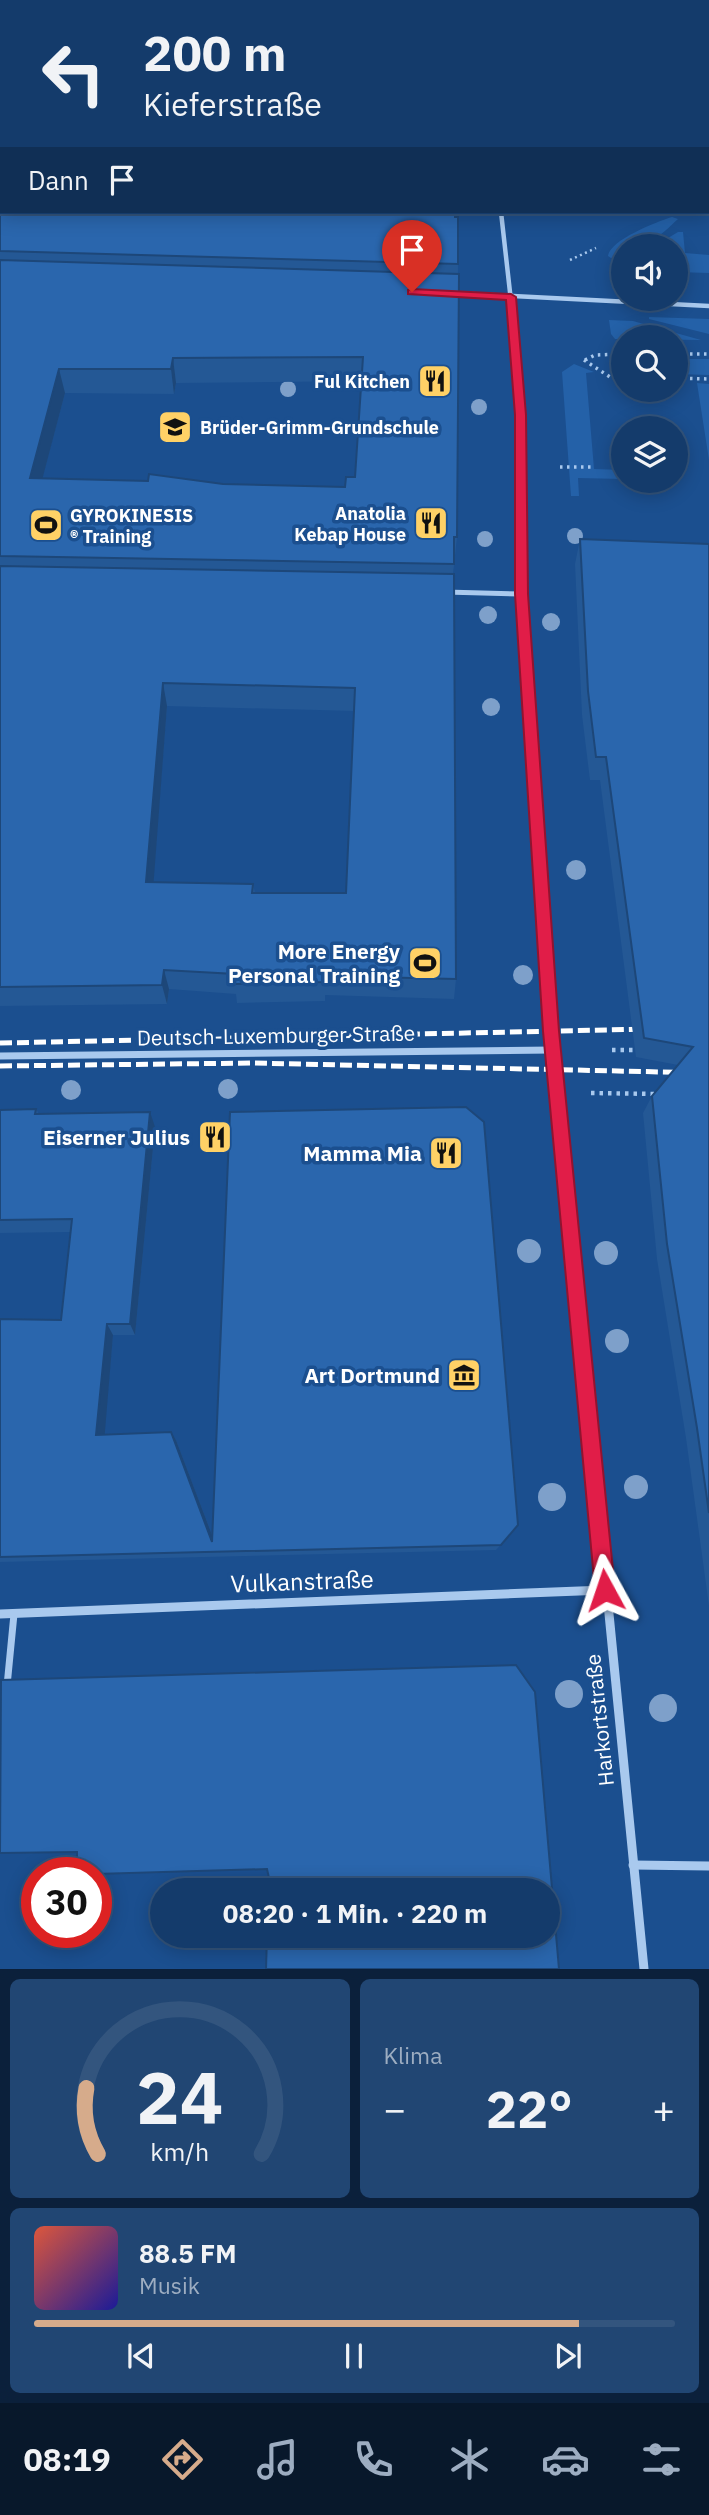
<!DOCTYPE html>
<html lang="de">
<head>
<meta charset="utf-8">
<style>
	body { margin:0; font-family:"IBM Plex Sans",sans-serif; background:#214673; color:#f1f3f6; height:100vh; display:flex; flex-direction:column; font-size:26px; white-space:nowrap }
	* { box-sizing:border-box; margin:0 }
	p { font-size:23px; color:#9dadc1 }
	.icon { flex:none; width:38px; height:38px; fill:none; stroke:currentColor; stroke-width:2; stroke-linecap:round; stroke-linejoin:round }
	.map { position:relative; height:1969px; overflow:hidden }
	.drawer { display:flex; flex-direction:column; gap:10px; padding:10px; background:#0b203b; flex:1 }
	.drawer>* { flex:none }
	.banner { position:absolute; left:0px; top:0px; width:710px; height:214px; box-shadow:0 4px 18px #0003,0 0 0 2px #33557e; background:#143b6b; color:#f1f3f6; overflow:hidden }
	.controls { position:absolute; left:611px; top:234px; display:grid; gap:14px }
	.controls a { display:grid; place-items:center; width:77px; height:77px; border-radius:50%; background:#143b6b; box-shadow:0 4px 18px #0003,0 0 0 2px #33557e; font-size:35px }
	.speed { position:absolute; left:21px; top:1857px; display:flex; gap:14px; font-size:35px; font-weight:700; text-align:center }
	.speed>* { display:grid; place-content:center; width:91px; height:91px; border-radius:50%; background:#143b6b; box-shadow:0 4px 18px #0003,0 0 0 2px #33557e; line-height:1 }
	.speed .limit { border:10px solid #d22; background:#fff; color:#111 }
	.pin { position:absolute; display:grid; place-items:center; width:60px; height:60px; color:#fff; margin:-72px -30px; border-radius:50% 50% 50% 0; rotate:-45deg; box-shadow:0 0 7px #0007 }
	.pin .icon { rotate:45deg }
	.me { position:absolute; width:77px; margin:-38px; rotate:355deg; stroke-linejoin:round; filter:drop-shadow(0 0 5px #0008) }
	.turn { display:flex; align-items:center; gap:24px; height:147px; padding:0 28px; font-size:32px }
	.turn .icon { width:91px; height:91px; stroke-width:2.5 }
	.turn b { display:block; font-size:49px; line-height:60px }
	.then { display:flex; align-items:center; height:66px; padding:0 28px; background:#0003; gap:14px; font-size:26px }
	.big { font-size:52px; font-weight:800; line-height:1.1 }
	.drawer .tile { flex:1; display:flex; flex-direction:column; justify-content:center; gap:10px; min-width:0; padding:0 24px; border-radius:10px; background:#214673 }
	.drawer .dial { align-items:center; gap:0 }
	.dial svg { height:182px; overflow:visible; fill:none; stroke:#33557e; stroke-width:7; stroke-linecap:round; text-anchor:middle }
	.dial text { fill:#f1f3f6; stroke:none }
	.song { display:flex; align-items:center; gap:21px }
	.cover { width:84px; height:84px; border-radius:10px; background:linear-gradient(135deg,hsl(10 70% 55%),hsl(240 70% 35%)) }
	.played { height:7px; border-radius:4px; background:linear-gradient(90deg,#d6ab8b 85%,#33557e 85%) }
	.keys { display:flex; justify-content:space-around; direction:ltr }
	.heat { display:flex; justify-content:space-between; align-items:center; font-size:38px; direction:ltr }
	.drawer .tiles { flex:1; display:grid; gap:10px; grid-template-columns:1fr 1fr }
	.tile:last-child { grid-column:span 2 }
	.trip { position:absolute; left:150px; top:1878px; width:410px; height:70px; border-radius:35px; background:#143b6b; box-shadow:0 4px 18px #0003,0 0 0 2px #33557e; font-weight:800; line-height:70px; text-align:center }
	.dock { display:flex; height:112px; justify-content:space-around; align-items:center; background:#08182b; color:#9dadc1 }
	.dock .icon { width:49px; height:49px }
	.dock .active { color:#d6ab8b }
	.dock b { font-size:32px; color:#f1f3f6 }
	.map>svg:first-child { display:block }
	.green { fill:#2461a8 }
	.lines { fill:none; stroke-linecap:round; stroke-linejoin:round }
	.path-far2 { stroke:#a9c9ee; stroke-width:2.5; stroke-dasharray:2 3.5; stroke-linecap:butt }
	.path-far1 { stroke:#a9c9ee; stroke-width:3.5; stroke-dasharray:2.5 4.5; stroke-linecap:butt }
	.path { stroke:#a9c9ee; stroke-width:4.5; stroke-dasharray:3.5 5; stroke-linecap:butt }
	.service { stroke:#a9c9ee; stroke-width:7 }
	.minor-far3 { stroke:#a9c9ee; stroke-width:4.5 }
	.minor-far2 { stroke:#a9c9ee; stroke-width:5 }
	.minor-far1 { stroke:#a9c9ee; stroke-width:7 }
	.minor { stroke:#a9c9ee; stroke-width:9 }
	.rail { stroke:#fff; stroke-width:5; stroke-dasharray:12 5; stroke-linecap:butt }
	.tree { fill:#7ea0ca }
	.wall { fill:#245895; fill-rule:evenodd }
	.shaded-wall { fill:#1d4779 }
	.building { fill:#2a66ad; stroke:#1d4779; stroke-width:2; fill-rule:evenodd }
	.route { fill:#e11d48; stroke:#92132f; stroke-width:2 }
	.labels { text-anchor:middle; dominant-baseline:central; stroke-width:7; stroke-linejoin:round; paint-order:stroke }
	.far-poi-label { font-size:18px; font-weight:bold; fill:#fff; stroke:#1b4f8f; text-anchor:end }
	.poi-label { font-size:21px; font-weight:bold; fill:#fff; stroke:#1b4f8f; text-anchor:end }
	.street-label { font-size:21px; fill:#fff; stroke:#1b4f8f }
	.near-street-label { font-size:24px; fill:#fff; stroke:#1b4f8f }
</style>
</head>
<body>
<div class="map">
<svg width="709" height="1969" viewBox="0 0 709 1969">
	<rect width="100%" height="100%" fill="#1b4f8f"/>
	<g class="green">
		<path d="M672,217L678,219C660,236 649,247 623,247V255L611,258L608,256C610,240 656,222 672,217Z"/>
		<polygon points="678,232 683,232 685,253 709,255 709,273 676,272 676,247 653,247"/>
		<polygon points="649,317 709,319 709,334 649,319"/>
		<polygon points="609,320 633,321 701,340 615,339 611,334"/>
		<polygon points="676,359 709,359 709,375 676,374"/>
		<polygon points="574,364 594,372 586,373 594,469 623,470 623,479 578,478 579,496 571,496 562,372"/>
		<polygon points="697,383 709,384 709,460"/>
	</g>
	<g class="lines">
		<polyline class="path-far2" points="570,260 596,248"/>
		<g class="path-far1">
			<polyline points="676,354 709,354"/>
			<polyline points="584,360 610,377 623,377"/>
			<polyline points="585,360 595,355 623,354"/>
			<polyline points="676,378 709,379"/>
			<polyline points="560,467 594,467"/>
		</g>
		<g class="path">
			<polyline points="612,1050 639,1050"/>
			<polyline points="591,1093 659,1094"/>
		</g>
		<polyline class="service" points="7,1686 14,1614"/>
		<g class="minor-far3">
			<polyline points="0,41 2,35"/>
			<polyline points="501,212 513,319"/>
			<polyline points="452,293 709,306"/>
		</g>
		<g class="minor-far2">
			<polyline points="513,317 521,415 522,594 531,733"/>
			<polyline points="445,592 522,594"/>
		</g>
		<g class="minor-far1">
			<polyline points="531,731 551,1031 575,1271"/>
			<polyline points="0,1056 552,1050"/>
		</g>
		<g class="minor">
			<polyline points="575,1269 644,1969"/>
			<polyline points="0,1614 605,1590"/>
			<polyline points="633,1865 709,1866"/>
		</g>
		<g class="rail">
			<polyline points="0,1043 651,1029"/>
			<polyline points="0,1066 254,1063 709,1073"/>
		</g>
	</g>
	<g class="tree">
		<circle cx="288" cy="389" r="8"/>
		<circle cx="479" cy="407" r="8"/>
		<circle cx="575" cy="536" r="8"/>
		<circle cx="485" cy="539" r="8"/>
		<circle cx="488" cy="615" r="9"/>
		<circle cx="551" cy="622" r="9"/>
		<circle cx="491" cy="707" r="9"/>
		<circle cx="576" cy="870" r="10"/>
		<circle cx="523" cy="975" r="10"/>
		<circle cx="228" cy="1089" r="10"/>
		<circle cx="71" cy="1090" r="10"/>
		<circle cx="529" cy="1251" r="12"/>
		<circle cx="606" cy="1253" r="12"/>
		<circle cx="617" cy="1341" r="12"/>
		<circle cx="636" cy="1487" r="12"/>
		<circle cx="552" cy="1497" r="14"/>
		<circle cx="569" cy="1694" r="14"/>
		<circle cx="663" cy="1708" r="14"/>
	</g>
	<g class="wall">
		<polygon points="0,0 120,0 119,2 2,2 2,18 0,18"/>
		<path d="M0,202L458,264L457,537L453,574L456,979L454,999L325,995V1001L237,1003L236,994L169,989L167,1004L0,1006ZM361,381L355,477L345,487L42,479L65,393L174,394L176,383ZM167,706L354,711L346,893H255L253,884L153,882Z"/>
		<polygon points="580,539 709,544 709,1606 686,1438 657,1259 643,1113 652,1096 678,1065 636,1057 600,780 590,780 582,715 575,564"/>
		<polygon points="36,1109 39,1114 155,1127 135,1335 113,1335 104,1434 171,1432 176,1440 213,1537 518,1525 496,1550 0,1562 0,1319 61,1320 71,1232 0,1233 0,1110"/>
	</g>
	<g class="shaded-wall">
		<polygon points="107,0 120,0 119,2 106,2"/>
		<polygon points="173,358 176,383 174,394 171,369"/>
		<polygon points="59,369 65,393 36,503 30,478"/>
		<polygon points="163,683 167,706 152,903 146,882"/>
		<polygon points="164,970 169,989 167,1004 162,985"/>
		<polygon points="150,1112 155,1127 135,1335 130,1324"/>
		<polygon points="107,1324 113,1335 104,1443 96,1435"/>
		<polygon points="171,1432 176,1440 217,1548 212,1542"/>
	</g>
	<g class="building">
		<polygon points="58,0 107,0 106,2"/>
		<polygon points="227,0 461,0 461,2 226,2"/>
		<polygon points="568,0 709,0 709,105 709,2 568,2"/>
		<polygon points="2,197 2,212 455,212 455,217 458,217 458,264 0,251 0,202"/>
		<path d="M0,260L459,274L457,537H454V564L0,556ZM363,357L355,477H346L345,487L223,484L149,474L148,481L30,478L59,369H171L173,358Z"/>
		<polygon points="580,539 709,544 709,1513 697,1428 667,1244 652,1096 693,1047 644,1038 606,757 596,757 588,691"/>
		<path d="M0,566L454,574L456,979L325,976V982L234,984L235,974L164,970L162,985L0,987ZM163,683L355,688L346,893H252L253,884L146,882Z"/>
		<polygon points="466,1107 484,1122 518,1525 501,1545 0,1557 0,1319 61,1320 72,1219 0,1220 0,1110 36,1109 35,1114 150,1112 130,1324 107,1324 96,1435 171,1432 212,1542 230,1112"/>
		<polygon points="516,1665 535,1692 559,1969 266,1969 267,1936 548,1936 548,1890 268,1890 269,1878 267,1869 96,1874 96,1872 77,1872 77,1852 0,1853 1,1680"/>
	</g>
	<polygon class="route" points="412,289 511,294 516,297 526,415 528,594 559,1031 615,1590 612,1598 605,1601 598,1598 595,1590 543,1031 515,594 515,415 506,300 408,294 408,290"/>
	<defs>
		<g id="restaurant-square" transform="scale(1.75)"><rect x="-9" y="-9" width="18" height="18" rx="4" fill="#ffd166" stroke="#1b4f8f"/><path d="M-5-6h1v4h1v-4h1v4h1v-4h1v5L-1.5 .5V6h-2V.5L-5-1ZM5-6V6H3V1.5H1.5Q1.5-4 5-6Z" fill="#111"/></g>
		<g id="school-square" transform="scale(1.75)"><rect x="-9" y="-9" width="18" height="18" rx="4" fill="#ffd166" stroke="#1b4f8f"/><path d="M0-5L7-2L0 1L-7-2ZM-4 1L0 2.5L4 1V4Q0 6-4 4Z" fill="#111"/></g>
		<g id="stadium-square" transform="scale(1.75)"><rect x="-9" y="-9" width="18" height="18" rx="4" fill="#ffd166" stroke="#1b4f8f"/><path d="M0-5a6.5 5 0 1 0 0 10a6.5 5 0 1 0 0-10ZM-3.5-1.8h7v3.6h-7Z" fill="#111"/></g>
		<g id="museum-square" transform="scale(1.75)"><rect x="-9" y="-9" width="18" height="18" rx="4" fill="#ffd166" stroke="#1b4f8f"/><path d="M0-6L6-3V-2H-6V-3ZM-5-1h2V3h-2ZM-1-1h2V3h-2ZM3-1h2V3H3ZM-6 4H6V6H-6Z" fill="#111"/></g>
	</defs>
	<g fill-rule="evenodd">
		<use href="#restaurant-square" x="435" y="381"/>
		<use href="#school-square" x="175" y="427"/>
		<use href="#restaurant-square" x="431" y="523"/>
		<use href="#stadium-square" x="46" y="525"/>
		<use href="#stadium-square" x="425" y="963"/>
		<use href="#restaurant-square" x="215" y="1137"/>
		<use href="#restaurant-square" x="446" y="1153"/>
		<use href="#museum-square" x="464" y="1375"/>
	</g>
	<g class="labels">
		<g class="far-poi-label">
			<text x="410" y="381">Ful Kitchen</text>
			<text x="200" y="427" text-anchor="start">Brüder-Grimm-Grundschule</text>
			<text x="406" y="513">Anatolia<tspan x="406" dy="21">Kebap House</tspan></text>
			<text x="70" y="515" text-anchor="start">GYROKINESIS<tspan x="70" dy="21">® Training</tspan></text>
		</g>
		<g class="poi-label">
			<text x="400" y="951">More Energy<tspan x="400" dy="24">Personal Training</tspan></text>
			<text x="190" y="1137">Eiserner Julius</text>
			<text x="422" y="1153">Mamma Mia</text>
			<text x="440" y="1375">Art Dortmund</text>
		</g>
		<g class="street-label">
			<text transform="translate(276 1035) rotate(-1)">Deutsch-Luxemburger Straße</text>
			<text transform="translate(599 1720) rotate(-96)">Harkortstraße</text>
		</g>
		<g class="near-street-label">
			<text transform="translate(302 1581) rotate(-2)">Vulkanstraße</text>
		</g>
	</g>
</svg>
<div class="controls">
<a><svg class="icon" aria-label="sound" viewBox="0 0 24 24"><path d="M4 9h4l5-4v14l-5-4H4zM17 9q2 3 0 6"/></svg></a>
<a><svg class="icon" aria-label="search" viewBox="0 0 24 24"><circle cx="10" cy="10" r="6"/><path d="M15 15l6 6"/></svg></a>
<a><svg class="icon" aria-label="layers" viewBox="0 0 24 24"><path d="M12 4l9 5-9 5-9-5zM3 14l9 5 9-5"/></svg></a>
</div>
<div class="speed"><div class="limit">30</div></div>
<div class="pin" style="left:412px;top:292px;background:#d93025"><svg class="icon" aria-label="arrive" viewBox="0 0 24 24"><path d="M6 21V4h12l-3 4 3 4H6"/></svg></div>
<svg class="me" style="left:605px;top:1590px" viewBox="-20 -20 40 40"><path d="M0-17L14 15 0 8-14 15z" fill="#e11d48" stroke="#fff" stroke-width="4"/></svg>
<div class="trip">08:20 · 1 Min. · 220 m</div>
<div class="banner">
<div class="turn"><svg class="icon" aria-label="left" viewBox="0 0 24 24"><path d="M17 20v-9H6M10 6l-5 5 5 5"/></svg><div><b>200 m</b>Kieferstraße</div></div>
<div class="then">Dann<svg class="icon" aria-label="arrive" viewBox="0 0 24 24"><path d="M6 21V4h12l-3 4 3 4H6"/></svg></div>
</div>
</div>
<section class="drawer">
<div class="tiles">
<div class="tile dial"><svg viewBox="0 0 100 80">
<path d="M14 69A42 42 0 1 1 86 69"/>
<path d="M14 69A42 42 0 0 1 9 40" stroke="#d6ab8b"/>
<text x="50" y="56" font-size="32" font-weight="700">24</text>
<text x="50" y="72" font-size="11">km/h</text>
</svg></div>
<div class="tile"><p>Klima</p>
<div class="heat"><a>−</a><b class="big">22°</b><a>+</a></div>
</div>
<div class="tile">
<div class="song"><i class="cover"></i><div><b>88.5 FM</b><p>Musik</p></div></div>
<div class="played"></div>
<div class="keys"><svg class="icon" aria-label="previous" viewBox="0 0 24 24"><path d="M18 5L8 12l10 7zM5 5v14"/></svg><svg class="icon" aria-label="pause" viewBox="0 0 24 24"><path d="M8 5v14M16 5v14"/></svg><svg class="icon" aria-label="next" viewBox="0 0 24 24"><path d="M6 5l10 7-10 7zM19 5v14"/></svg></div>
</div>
</div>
</section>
<nav class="dock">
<b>08:19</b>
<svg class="icon active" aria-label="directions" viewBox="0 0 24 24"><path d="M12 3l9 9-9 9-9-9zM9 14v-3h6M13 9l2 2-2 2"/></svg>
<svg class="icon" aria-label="music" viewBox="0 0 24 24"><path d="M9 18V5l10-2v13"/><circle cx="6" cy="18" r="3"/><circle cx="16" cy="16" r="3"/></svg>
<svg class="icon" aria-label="phone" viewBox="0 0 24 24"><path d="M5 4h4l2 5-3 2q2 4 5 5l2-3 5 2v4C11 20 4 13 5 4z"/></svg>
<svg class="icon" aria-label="climate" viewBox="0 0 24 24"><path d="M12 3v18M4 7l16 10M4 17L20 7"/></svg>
<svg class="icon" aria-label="car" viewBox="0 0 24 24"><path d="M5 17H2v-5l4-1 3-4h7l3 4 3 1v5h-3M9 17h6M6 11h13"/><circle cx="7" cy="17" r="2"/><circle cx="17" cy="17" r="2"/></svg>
<svg class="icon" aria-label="filters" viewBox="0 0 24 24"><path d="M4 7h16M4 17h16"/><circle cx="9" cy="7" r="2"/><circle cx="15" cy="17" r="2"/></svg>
</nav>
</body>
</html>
